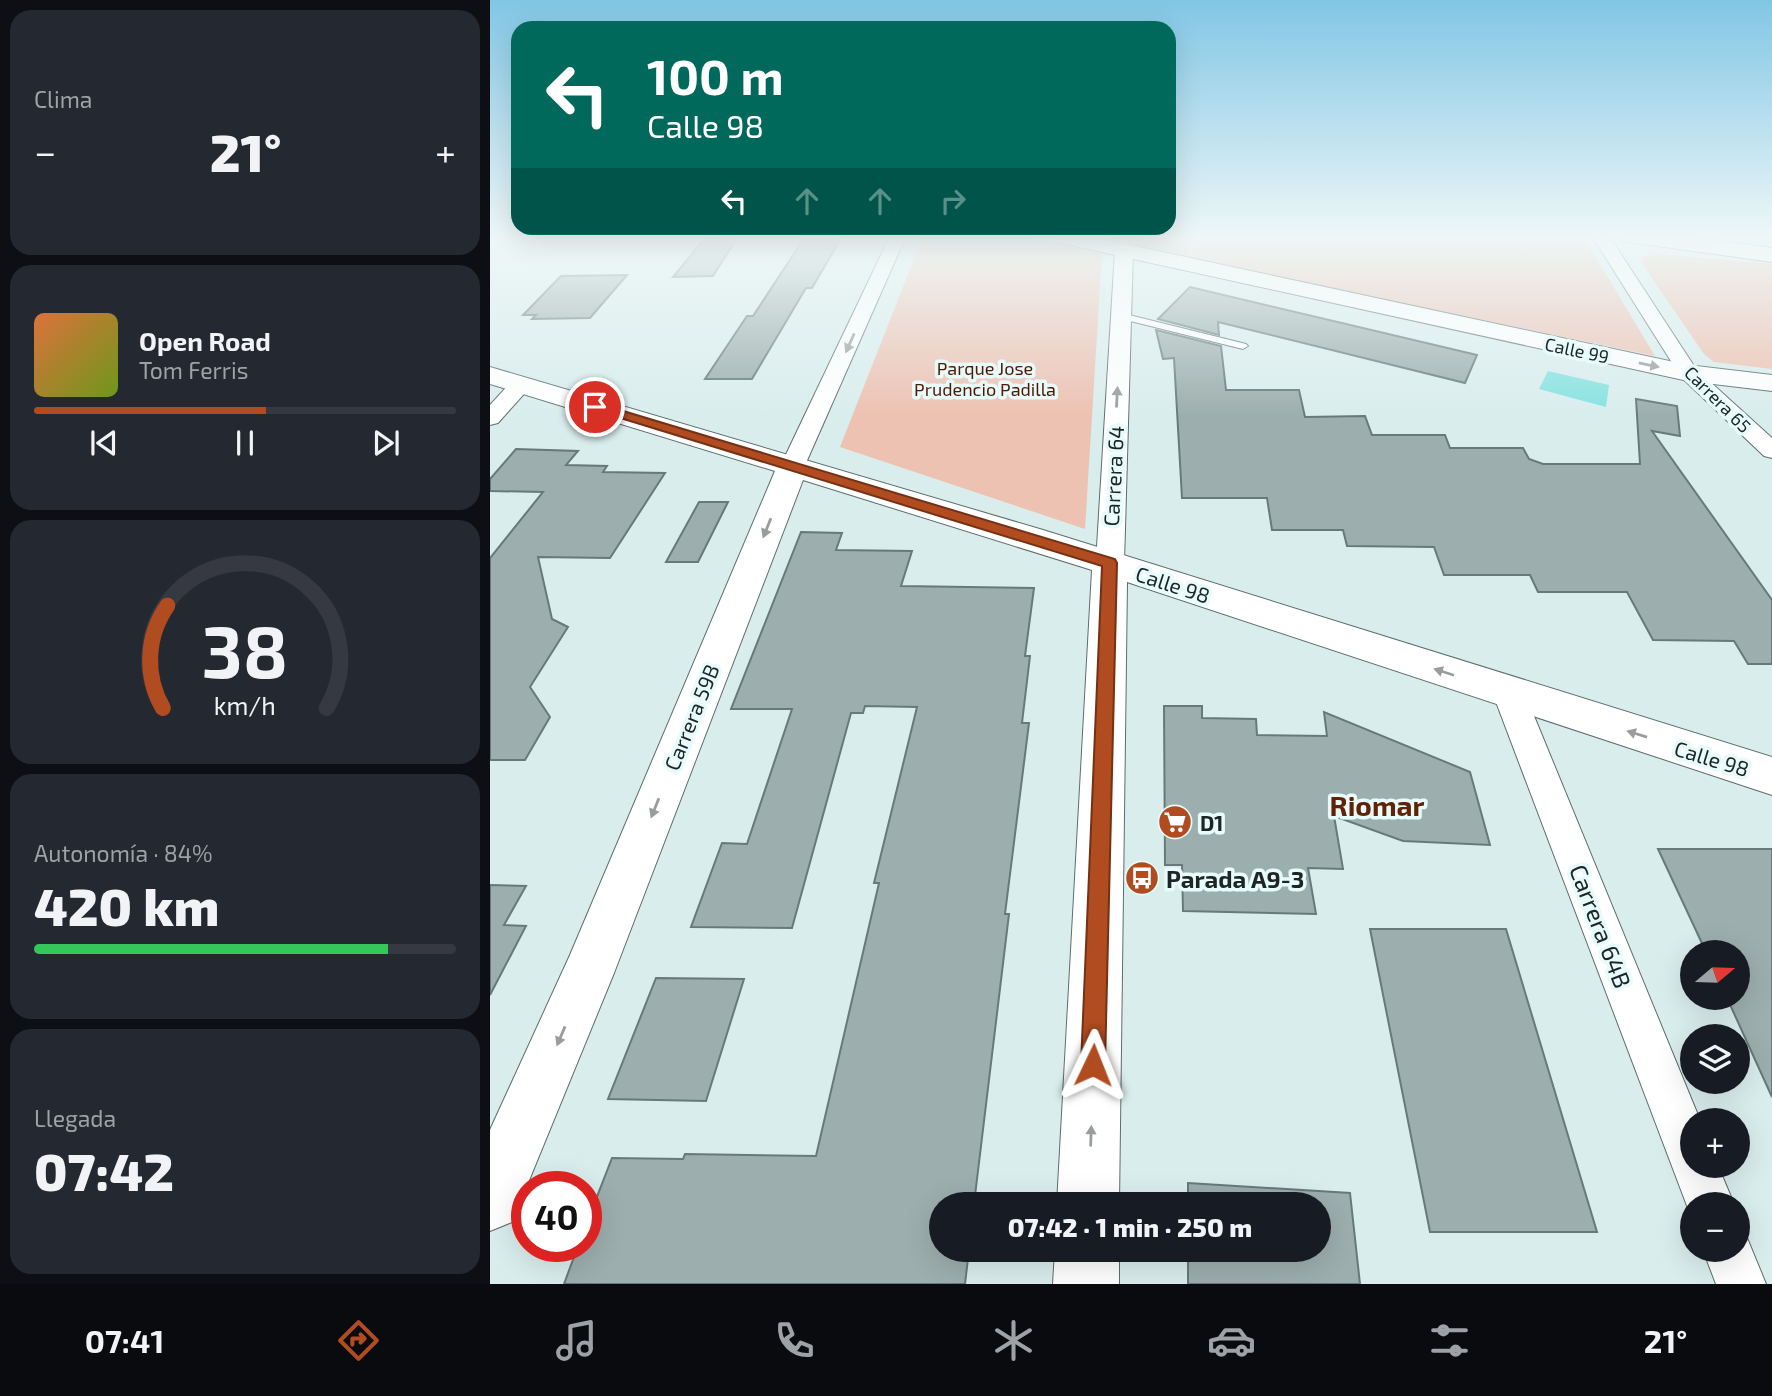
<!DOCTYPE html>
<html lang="es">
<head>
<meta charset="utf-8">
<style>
	body { margin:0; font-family:"Exo 2",sans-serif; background:#242831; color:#f1f3f6; height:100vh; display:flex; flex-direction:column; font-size:26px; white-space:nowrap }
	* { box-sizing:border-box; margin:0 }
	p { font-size:23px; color:#9ea1a6 }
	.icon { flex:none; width:38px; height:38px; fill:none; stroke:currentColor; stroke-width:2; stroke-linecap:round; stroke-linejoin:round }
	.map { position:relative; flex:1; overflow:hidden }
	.details { display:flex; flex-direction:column; gap:10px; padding:10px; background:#0d0f14; width:490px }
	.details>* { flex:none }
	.guide { position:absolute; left:21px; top:21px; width:665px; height:214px; border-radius:21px; box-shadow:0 7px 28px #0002; background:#00695c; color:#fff; overflow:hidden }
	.needle { width:46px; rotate:71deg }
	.controls { position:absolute; left:1190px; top:940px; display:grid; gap:14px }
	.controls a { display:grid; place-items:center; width:70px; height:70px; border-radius:50%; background:#171b24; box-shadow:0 7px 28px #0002; font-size:35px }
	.speed { position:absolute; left:21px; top:1171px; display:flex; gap:14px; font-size:35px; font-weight:700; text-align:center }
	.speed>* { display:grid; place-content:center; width:91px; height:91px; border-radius:50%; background:#171b24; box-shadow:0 7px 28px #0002; line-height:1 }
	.speed .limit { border:10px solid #d22; background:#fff; color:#111 }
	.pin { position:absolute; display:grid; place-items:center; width:60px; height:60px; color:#fff; margin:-30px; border:4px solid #fff; border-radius:50%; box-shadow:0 2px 7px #0007 }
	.me { position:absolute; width:77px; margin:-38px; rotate:2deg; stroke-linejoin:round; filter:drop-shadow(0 0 5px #0008) }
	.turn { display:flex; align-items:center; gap:24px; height:147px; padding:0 21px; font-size:32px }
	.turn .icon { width:91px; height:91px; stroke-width:2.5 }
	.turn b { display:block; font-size:49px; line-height:60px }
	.lanes { display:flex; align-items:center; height:66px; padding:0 21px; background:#0003; justify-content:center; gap:35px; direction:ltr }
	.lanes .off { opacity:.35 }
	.big { font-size:52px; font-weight:800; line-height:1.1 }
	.details .tile { flex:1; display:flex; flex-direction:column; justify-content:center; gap:10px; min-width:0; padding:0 24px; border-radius:21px; background:#242831 }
	.details .dial { align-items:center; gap:0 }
	.dial svg { height:182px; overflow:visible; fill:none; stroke:#363941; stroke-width:7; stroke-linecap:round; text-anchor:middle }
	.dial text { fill:#f1f3f6; stroke:none }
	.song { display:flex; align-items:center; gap:21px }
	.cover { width:84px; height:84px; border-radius:10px; background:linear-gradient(135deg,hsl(20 70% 55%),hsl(80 70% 35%)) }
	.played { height:7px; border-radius:4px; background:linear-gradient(90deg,#b14b20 55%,#363941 55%) }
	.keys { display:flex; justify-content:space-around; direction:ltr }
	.heat { display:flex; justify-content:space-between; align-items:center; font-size:38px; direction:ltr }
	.charge { height:10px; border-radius:5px; background:linear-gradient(90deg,#34c759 84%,#363941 0) }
	.trip { position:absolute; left:439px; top:1192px; width:402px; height:70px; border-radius:35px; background:#171b24; box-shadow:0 7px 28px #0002; font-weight:800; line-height:70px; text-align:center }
	.menu { display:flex; height:112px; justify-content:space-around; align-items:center; background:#090b0e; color:#9ea1a6 }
	.menu .icon { width:49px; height:49px }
	.menu .active { color:#b14b20 }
	.menu b { font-size:32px; color:#f1f3f6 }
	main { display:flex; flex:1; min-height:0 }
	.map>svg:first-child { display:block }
	.green { fill:#edc2b3 }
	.water { fill:#88e2e1 }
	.building { fill:#9caead; stroke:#687979; stroke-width:2 }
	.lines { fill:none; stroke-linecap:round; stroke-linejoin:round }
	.lane-casing { stroke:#5c6d6d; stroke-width:2 }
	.street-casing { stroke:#5c6d6d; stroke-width:2 }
	.secondary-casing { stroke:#5c6d6d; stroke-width:2 }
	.lane { fill:#fff; fill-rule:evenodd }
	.street { fill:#fff; fill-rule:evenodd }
	.secondary { fill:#fff; fill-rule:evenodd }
	.oneway { fill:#9a9d9d }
	.route { fill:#b14b20; stroke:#733115; stroke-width:2 }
	.labels { text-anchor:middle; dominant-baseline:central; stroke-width:7; stroke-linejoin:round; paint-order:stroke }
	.far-street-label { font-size:18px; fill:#1e2525; stroke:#e7fbfa }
	.far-park-label { font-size:18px; fill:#511700; stroke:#e7fbfa }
	.street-label { font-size:21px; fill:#1e2525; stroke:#e7fbfa }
	.poi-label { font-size:21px; font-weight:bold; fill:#1e2525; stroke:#e7fbfa; text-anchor:start }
	.near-poi-label { font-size:24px; font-weight:bold; fill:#1e2525; stroke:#e7fbfa; text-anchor:start }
	.near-street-label { font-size:24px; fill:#1e2525; stroke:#e7fbfa }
	.district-label { font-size:28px; font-weight:bold; fill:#622205; stroke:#e7fbfa }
</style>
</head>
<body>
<main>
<section class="details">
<div class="tile"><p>Clima</p>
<div class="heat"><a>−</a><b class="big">21°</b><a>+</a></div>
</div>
<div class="tile">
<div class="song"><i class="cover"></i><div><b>Open Road</b><p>Tom Ferris</p></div></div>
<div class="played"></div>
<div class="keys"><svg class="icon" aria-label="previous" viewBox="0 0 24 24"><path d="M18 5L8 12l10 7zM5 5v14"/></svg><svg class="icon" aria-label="pause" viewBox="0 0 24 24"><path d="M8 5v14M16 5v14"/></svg><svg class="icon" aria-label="next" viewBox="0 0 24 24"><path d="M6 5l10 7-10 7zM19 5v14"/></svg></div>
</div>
<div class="tile dial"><svg viewBox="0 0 100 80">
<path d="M14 69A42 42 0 1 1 86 69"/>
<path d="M14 69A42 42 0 0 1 16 24" stroke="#b14b20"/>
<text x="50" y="56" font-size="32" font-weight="700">38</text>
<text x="50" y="72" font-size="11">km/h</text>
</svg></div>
<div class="tile"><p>Autonomía · 84%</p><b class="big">420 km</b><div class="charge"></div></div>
<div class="tile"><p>Llegada</p><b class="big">07:42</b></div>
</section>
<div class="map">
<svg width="1282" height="1284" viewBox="0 0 1282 1284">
	<rect width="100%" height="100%" fill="#daeded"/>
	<g class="green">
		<polygon points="433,236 529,236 612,254 595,529 350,447"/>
		<polygon points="594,236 1093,236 1165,356"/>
		<polygon points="1172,254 1282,264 1282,369 1224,362 1214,354 1151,262 1153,256"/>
	</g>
	<polygon class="water" points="1058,371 1119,385 1116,407 1049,389"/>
	<g class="building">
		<polygon points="217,236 248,236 223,276 183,277"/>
		<polygon points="313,240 350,240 322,288 316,288 262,379 215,379 257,316 263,316"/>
		<polygon points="137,275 100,318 42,319 46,315 33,315 71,276"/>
		<polygon points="700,287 987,355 975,383 728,322 729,335 668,319"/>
		<polygon points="666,330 731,346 736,390 809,390 815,417 875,416 882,435 955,435 960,448 1033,448 1039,459 1053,464 1150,464 1146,399 1187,406 1190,436 1162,431 1282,600 1282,664 1258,664 1244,641 1163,640 1137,592 1048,592 1040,575 954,575 944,547 857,546 853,530 782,530 777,498 692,498 684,358 673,359"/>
		<polygon points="26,449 88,451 76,465 117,466 113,472 175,473 120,558 48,557 62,619 78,627 40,687 60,717 35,760 0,760 0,558 53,492 0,491 0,479"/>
		<polygon points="209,502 238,502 208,562 176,562"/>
		<polygon points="311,532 352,533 346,550 422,551 411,586 544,588 535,656 540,656 532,723 539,723 515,914 519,914 484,1204 452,1204 452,1250 479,1250 475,1284 74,1284 88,1246 96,1246 96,1225 122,1158 193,1159 195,1154 326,1156 389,883 384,883 427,707 375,706 373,713 361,713 302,928 201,927 232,843 257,844 302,709 241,709"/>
		<polygon points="674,706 712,706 712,718 766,719 767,735 837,736 834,712 980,772 1000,845 913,841 844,816 853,869 818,868 826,914 693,911 692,865 675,865"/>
		<polygon points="1168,849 1282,849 1282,1097 1237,998 1248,998 1248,952 1216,952"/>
		<polygon points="0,885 36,886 14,925 36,926 0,995"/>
		<polygon points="880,929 1016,929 1107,1232 940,1232"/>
		<polygon points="166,978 254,979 216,1101 118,1099"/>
		<polygon points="698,1183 860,1193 870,1284 698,1284 698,1250 830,1250 830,1204 698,1204"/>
	</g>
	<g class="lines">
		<g class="lane-casing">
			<polygon id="lane" points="631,313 756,344 758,346 753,349 628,318 628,314"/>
		</g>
		<g class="street-casing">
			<g id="street">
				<polygon points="400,236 416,236 315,465 312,470 303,472 294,470 291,465"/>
				<polygon points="1102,236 1119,236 1206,369 1282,438 1282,458 1274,456 1191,377"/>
				<polygon points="634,246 643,251 634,563 630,570 620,572 610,570 606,563 625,251"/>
				<polygon points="31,379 39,380 42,385 8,423 0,425 0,405 23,380"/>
				<polygon points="1019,681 1030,685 1035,694 1210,1120 1202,1120 1202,1166 1228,1166 1244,1204 1202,1204 1202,1219 1003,694 1008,685"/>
				<polygon points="1248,1229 1255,1233 1276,1284 1226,1284 1213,1250 1248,1250"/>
			</g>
		</g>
		<g class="secondary-casing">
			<g id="secondary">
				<polygon points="555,236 598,236 1198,365 1282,375 1282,391 1198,381 566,242 558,241"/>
				<polygon points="1128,236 1190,236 1282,248 1282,262 1139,242 1131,241"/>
				<polygon points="0,367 553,530 1282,757 1282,795 637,582 629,1204 567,1204 602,570 313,480 124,973 22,1222 0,1231 0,1130 80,955 285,471 0,384"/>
				<polygon points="565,1250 629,1250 629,1284 563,1284"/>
			</g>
		</g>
		<use href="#lane" class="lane"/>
		<use href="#street" class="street"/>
		<use href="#secondary" class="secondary"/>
	</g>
	<defs><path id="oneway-solid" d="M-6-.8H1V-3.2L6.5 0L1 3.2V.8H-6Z" transform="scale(1.75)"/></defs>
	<g class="oneway">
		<use href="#oneway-solid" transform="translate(360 343) rotate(114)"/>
		<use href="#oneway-solid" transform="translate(1159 365) rotate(12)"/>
		<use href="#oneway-solid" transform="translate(627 397) rotate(-87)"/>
		<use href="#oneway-solid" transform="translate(277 528) rotate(112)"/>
		<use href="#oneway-solid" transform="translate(954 672) rotate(-162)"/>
		<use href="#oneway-solid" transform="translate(1147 734) rotate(-163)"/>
		<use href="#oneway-solid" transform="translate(165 808) rotate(112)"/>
		<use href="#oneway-solid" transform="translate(71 1036) rotate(113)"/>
		<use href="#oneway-solid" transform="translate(601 1136) rotate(-88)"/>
	</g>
	<linearGradient id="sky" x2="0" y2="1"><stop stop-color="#81c6e5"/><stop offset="0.57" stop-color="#eef7f7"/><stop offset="1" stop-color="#eef7f7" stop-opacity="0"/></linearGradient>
	<rect width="1282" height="416" fill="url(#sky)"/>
	<polygon class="route" points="101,404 110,404 625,559 627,563 615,1065 611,1073 603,1076 595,1073 591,1065 612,566 101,409"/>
	<defs>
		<g id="supermarket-disc" transform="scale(1.75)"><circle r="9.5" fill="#b14b20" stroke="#e7fbfa"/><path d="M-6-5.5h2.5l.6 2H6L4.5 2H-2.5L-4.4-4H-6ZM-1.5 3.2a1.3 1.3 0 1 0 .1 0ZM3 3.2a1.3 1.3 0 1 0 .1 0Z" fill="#fff"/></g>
		<g id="bus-disc" transform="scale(1.75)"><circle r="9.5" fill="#b14b20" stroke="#e7fbfa"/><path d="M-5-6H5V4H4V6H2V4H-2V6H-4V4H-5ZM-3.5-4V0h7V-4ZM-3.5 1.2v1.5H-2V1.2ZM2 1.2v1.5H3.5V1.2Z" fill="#fff"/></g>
	</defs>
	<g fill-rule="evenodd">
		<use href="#supermarket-disc" x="685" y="822"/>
		<use href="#bus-disc" x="652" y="878"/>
	</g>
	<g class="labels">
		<g class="far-street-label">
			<text transform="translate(1087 350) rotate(12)">Calle 99</text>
			<text transform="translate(1228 399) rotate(45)">Carrera 65</text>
		</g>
		<g class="far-park-label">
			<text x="495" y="368">Parque Jose<tspan x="495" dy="21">Prudencio Padilla</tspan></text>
		</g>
		<g class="street-label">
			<text transform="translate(623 476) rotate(-87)">Carrera 64</text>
			<text transform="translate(683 584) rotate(18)">Calle 98</text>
			<text transform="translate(201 717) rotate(-68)">Carrera 59B</text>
			<text transform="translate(1222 758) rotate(17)">Calle 98</text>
		</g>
		<g class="poi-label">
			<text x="710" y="822">D1</text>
		</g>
		<g class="near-poi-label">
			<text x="676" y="878">Parada A9-3</text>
		</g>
		<g class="near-street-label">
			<text transform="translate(1111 926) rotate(69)">Carrera 64B</text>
		</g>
		<g class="district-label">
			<text x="887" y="805">Riomar</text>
		</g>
	</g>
</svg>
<div class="controls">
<a><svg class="needle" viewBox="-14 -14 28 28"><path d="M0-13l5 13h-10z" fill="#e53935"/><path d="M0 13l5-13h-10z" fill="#9ea1a6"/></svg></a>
<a><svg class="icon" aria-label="layers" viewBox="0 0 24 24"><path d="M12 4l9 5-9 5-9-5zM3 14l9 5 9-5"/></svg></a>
<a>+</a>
<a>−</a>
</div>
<div class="speed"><div class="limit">40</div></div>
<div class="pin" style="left:105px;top:407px;background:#d93025"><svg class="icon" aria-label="arrive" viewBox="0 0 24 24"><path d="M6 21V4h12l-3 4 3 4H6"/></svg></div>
<svg class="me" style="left:603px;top:1065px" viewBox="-20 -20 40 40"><path d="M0-17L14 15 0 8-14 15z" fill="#b14b20" stroke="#fff" stroke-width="4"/></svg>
<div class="trip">07:42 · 1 min · 250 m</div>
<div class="guide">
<div class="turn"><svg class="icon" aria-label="left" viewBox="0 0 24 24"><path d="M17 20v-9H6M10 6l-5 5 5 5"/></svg><div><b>100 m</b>Calle 98</div></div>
<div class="lanes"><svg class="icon" aria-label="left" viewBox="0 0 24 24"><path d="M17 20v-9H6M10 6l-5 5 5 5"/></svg><svg class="icon off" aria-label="ahead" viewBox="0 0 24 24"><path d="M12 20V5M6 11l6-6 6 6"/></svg><svg class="icon off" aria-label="ahead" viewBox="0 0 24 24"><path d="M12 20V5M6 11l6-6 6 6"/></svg><svg class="icon off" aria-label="right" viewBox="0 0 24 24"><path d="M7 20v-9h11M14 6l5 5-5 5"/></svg></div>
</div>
</div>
</main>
<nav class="menu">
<b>07:41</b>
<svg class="icon active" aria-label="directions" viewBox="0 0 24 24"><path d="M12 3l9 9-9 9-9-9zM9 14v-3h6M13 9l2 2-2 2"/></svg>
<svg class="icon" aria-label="music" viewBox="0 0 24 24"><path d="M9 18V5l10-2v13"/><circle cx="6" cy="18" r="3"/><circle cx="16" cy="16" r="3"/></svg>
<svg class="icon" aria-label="phone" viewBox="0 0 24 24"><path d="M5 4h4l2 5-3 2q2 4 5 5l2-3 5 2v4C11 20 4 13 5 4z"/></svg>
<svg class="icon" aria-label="climate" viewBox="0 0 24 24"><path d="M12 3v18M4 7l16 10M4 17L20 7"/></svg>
<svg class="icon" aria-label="car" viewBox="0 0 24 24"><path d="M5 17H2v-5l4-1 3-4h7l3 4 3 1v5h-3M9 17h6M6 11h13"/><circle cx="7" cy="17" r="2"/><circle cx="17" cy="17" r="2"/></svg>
<svg class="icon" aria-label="filters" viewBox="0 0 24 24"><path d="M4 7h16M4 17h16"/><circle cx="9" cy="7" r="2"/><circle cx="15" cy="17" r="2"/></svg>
<b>21°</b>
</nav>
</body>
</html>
